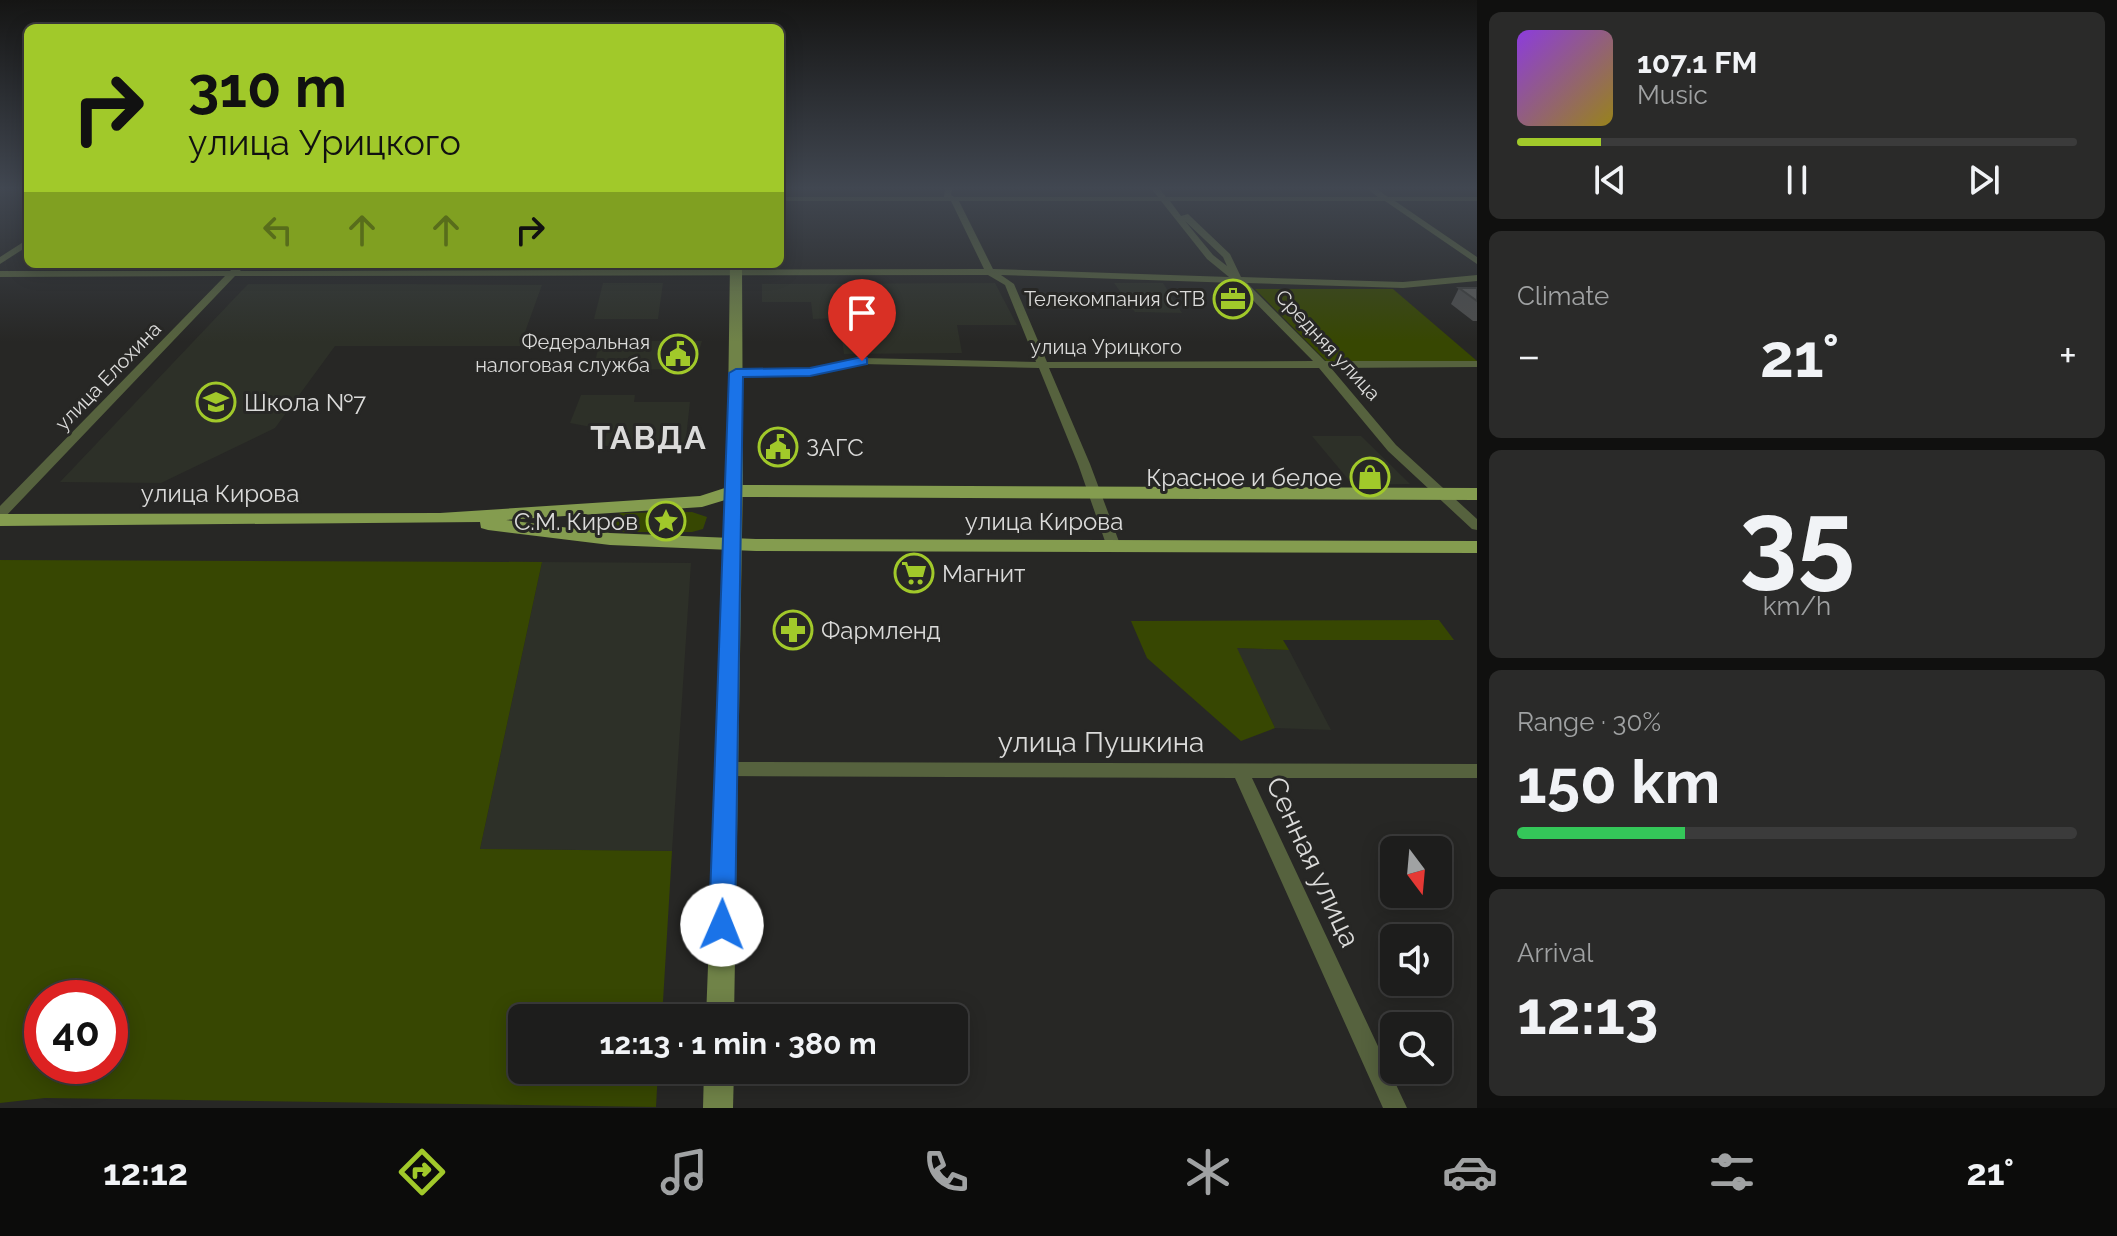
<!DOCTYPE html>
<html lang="en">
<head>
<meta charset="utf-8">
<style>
	body { margin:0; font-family:Raleway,sans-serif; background:#2a2a29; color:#f1f3f6; height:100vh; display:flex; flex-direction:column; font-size:30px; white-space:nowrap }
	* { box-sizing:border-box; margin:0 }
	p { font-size:26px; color:#a0a2a3 }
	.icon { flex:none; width:44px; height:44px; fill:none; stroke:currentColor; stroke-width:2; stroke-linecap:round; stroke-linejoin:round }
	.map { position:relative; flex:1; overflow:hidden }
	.details { display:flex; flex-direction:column; gap:12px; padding:12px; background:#10100f; width:640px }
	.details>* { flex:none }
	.hud { position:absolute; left:24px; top:24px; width:760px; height:244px; border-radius:12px; box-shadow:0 4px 20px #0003,0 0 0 2px #3b3b3b; background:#a1c92a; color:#111; overflow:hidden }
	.needle { width:52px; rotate:164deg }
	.tools { position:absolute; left:1380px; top:836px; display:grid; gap:16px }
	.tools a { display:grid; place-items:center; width:72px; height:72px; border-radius:12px; background:#1d1d1c; box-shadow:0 4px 20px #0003,0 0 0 2px #3b3b3b; font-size:40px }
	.speed { position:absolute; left:24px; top:980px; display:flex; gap:16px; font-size:40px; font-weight:700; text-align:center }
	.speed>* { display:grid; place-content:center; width:104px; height:104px; border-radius:50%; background:#1d1d1c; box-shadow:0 4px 20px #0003,0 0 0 2px #3b3b3b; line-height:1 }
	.speed .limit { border:12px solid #d22; background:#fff; color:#111 }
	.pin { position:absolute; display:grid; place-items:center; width:68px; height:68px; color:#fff; margin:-82px -34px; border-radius:50% 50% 50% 0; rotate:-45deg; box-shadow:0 0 8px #0007 }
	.pin .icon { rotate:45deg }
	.me { position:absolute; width:88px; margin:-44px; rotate:1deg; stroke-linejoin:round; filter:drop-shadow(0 0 6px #0008) }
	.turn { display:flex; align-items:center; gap:28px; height:168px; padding:0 32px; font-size:36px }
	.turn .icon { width:104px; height:104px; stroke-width:2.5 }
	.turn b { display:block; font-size:56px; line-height:68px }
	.lanes { display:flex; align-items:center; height:76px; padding:0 32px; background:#0003; justify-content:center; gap:40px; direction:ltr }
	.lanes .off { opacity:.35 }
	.big { font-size:60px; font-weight:700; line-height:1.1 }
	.details .widget { flex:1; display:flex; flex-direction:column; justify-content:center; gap:12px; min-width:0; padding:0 28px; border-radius:12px; background:#2a2a29 }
	.details .dial { align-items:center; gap:0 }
	.dial b { font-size:104px; line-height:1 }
	.song { display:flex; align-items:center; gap:24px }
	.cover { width:96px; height:96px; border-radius:12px; background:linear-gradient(135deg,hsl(270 70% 55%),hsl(50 70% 35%)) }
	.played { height:8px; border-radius:4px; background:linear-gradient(90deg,#a1c92a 15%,#3b3b3b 15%) }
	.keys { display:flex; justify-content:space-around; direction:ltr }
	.heat { display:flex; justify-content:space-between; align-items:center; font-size:44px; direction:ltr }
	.charge { height:12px; border-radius:6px; background:linear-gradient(90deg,#34c759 30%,#3b3b3b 0) }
	.trip { position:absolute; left:508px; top:1004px; width:460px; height:80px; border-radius:12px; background:#1d1d1c; box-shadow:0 4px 20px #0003,0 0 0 2px #3b3b3b; font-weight:700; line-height:80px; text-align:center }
	.dock { display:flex; height:128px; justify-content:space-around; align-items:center; background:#0c0c0b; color:#a0a2a3 }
	.dock .icon { width:56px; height:56px }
	.dock .selected { color:#a1c92a }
	.dock b { font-size:36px; color:#f1f3f6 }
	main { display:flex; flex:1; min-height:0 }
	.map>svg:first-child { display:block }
	.built { fill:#2d3028 }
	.green { fill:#374702; fill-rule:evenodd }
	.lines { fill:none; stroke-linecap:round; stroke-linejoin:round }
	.street { fill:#56623e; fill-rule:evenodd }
	.secondary { fill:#708348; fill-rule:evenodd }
	.primary { fill:#849c4f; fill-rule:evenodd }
	.wall { fill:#4d4e4d }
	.building { fill:#5a5b59; stroke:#3f403e; stroke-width:2 }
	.route { fill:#1a73e8; stroke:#114b97; stroke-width:2 }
	.labels { text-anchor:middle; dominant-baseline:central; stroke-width:6; stroke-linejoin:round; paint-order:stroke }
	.far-poi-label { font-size:20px; fill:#dbdbda; stroke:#272725; text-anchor:end }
	.far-street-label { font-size:20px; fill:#dbdbda; stroke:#272725 }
	.poi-label { font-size:24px; fill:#dbdbda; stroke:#272725; text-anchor:start }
	.street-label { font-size:24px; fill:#dbdbda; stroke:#272725 }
	.near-street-label { font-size:28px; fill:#dbdbda; stroke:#272725 }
	.district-label { font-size:32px; font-weight:bold; letter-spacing:2px; fill:#dbdbda; stroke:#272725 }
</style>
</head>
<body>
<main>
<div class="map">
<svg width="1477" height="1108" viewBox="0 0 1477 1108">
	<rect width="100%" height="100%" fill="#272725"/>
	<g class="built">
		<polygon points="603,283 663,283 658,319 594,319"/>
		<polygon points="995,283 1017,325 957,325 962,353 844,354 839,318 813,319 811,302 762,302 762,284"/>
		<polygon points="1114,283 1163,283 1182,313 1135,312"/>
		<polygon points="248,284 412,284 542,285 520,346 335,346 275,428 161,483 60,482"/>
		<polygon points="600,341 702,341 695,364 685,369 593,370"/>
		<polygon points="581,395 635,395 634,402 690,402 685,447 604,446 607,430 570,423"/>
		<polygon points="1312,436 1361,436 1410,484 1353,485"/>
		<polygon points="542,562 691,563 672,851 480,849"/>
		<polygon points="1236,648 1289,650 1331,730 1275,728"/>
	</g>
	<g class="green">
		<polygon points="1255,289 1393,289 1477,361 1327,362"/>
		<polygon points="692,512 707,517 703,529 692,532 616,532 607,527 610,517 621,513"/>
		<path d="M0,560L542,562L480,849L672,851L662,1018H522V1070H658L656,1107L45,1098L0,1103ZM42,998H110V1066H42Z"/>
		<polygon points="1439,620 1454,640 1283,640 1289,650 1237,648 1275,728 1241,741 1147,658 1131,621"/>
	</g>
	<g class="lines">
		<g class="street">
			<path d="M945,187H953L951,195L954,197H1158L1150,187H1158L1166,197H1378L1365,187H1374L1388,197H1477V201H1395L1477,257V264L1385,201H1170L1181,216L1188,214L1230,254L1241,277L1403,282L1477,275V281L1403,288L1247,283L1325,361H1477V367L1331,368L1396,445L1477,519V530L1472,529L1388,451L1319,368H1049L1090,464L1121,547L1114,551L1107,547L1078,464L1039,368L862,364L810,375L736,376L731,373L736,370L810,369L862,358L1036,362L1005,285L988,275L235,276L5,517L0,518V506L225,276L0,277V271H230L237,264H246L240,271L984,269L951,201H780V197H944ZM959,201H1161L1207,259L1229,277L993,269ZM1185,221L1223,257L1227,266L1213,255ZM1001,275L1236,283L1313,361L1047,362L1014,284Z"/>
			<polygon points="28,239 28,246 0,264 0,257"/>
			<polygon points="725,762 1477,764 1477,778 1252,778 1407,1108 1383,1108 1235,778 725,776 719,774 716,769 719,764"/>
		</g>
		<g class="secondary">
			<polygon points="730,264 742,264 743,475 734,1018 706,1018 727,475"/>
			<polygon points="704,1070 734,1070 733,1108 703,1108"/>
		</g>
		<polygon class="primary" points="734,485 1477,488 1477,500 735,497 702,507 506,520 610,533 756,539 1477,541 1477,553 756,551 610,545 488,530 481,528 480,522 0,526 0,514 440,513 700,496"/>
	</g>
	<polygon class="wall" points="1459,288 1477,288 1477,321 1473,321 1451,304"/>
	<polygon class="building" points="1459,288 1477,288 1477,301"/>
	<linearGradient id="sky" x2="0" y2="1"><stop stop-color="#151514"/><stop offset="0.55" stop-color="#414751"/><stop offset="1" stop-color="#414751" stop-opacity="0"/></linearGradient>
	<rect width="1477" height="342" fill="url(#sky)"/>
	<polygon class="route" points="862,357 867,358 867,364 810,376 743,377 735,925 731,933 722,937 712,933 709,925 729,373 736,369 810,368"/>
	<defs>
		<g id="office-ring" transform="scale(2)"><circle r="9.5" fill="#272725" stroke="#a1c92a" stroke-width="1.5"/><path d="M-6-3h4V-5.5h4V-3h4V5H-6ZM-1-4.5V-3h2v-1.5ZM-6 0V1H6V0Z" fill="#a1c92a"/></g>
		<g id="civic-ring" transform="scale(2)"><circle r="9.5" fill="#272725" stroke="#a1c92a" stroke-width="1.5"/><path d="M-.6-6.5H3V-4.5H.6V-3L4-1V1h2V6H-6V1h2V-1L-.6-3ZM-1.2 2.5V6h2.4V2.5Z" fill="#a1c92a"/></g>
		<g id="school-ring" transform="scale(2)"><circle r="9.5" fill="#272725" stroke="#a1c92a" stroke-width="1.5"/><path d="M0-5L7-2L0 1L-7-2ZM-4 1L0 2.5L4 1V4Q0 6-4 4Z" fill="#a1c92a"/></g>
		<g id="shop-ring" transform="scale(2)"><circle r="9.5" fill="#272725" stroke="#a1c92a" stroke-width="1.5"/><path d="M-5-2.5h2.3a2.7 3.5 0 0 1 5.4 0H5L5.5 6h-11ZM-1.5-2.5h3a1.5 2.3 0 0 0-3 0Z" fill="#a1c92a"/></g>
		<g id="sight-ring" transform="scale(2)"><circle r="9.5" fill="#272725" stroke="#a1c92a" stroke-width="1.5"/><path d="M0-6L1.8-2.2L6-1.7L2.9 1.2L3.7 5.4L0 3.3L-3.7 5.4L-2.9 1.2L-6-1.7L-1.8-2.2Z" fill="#a1c92a"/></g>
		<g id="supermarket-ring" transform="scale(2)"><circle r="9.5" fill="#272725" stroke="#a1c92a" stroke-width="1.5"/><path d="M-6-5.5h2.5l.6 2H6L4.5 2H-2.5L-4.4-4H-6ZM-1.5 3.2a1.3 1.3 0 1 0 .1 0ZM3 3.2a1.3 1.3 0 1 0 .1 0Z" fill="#a1c92a"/></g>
		<g id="pharmacy-ring" transform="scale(2)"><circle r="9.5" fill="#272725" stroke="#a1c92a" stroke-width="1.5"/><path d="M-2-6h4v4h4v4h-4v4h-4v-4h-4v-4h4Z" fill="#a1c92a"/></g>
	</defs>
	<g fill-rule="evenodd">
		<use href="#office-ring" x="1233" y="299"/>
		<use href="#civic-ring" x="678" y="354"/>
		<use href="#school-ring" x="216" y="402"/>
		<use href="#civic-ring" x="778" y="447"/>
		<use href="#shop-ring" x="1370" y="477"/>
		<use href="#sight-ring" x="666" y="521"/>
		<use href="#supermarket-ring" x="914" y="573"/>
		<use href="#pharmacy-ring" x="793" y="630"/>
	</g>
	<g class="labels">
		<g class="far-poi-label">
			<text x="1205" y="299">Телекомпания СТВ</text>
			<text x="650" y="342">Федеральная<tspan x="650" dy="23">налоговая служба</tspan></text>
		</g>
		<g class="far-street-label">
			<text transform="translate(1328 345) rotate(47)">Средняя улица</text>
			<text x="1106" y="347">улица Урицкого</text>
			<text transform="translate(108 376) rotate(-46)">улица Елохина</text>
		</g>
		<g class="poi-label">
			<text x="244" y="402">Школа №7</text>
			<text x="806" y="447">ЗАГС</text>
			<text x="1342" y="477" text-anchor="end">Красное и белое</text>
			<text x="638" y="521" text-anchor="end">С.М. Киров</text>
			<text x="942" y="573">Магнит</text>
			<text x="821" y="630">Фармленд</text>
		</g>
		<g class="street-label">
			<text x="220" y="493">улица Кирова</text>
			<text x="1044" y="521">улица Кирова</text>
		</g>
		<g class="near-street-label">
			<text x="1101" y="742">улица Пушкина</text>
			<text transform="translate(1313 862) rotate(65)">Сенная улица</text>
		</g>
		<g class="district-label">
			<text x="649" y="437">ТАВДА</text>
		</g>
	</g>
</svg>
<div class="tools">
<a><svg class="needle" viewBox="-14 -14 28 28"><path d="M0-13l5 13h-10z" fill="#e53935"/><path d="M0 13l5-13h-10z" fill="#a0a2a3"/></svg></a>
<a><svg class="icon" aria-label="sound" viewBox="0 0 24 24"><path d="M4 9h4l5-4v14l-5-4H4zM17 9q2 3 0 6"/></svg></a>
<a><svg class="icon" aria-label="search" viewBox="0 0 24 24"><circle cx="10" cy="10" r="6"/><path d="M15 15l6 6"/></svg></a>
</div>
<div class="speed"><div class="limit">40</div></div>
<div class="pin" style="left:862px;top:361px;background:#d93025"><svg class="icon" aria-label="arrive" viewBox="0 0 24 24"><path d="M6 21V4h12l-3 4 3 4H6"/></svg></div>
<svg class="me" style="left:722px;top:925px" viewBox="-20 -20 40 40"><circle r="19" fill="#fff"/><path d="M0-13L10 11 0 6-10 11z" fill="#1a73e8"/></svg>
<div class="trip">12:13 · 1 min · 380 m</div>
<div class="hud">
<div class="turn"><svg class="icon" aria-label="right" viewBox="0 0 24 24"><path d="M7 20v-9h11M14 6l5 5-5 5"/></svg><div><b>310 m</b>улица Урицкого</div></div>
<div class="lanes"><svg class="icon off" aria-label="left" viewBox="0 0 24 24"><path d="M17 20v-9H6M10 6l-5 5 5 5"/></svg><svg class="icon off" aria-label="ahead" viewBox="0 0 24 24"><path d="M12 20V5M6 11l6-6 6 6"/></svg><svg class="icon off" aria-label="ahead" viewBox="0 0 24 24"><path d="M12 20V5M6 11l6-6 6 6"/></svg><svg class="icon" aria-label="right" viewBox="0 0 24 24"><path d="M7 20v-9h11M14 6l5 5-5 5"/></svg></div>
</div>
</div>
<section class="details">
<div class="widget">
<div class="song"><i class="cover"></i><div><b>107.1 FM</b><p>Music</p></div></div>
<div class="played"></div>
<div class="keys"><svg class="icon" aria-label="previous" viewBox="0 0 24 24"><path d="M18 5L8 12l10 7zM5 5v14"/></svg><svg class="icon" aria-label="pause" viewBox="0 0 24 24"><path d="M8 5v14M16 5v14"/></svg><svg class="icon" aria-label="next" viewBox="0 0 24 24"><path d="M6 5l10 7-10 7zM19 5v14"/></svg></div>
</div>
<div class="widget"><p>Climate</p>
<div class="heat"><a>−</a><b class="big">21°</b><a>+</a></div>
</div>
<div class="widget dial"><b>35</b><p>km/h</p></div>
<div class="widget"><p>Range · 30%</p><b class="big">150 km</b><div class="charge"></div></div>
<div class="widget"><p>Arrival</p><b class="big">12:13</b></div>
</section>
</main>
<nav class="dock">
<b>12:12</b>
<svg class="icon selected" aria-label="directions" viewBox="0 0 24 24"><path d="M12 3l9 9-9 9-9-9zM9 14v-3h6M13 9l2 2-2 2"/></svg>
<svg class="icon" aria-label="music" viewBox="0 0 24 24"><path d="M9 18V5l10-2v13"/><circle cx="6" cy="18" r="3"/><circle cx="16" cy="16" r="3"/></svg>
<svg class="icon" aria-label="phone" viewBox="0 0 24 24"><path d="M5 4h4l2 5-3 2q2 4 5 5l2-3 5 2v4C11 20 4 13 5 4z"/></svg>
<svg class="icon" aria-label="climate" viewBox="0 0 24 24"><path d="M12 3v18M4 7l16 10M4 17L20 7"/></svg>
<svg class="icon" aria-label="car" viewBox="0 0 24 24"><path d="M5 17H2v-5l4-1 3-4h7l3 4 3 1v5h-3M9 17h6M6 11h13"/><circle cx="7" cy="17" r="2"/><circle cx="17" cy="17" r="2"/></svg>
<svg class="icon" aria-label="filters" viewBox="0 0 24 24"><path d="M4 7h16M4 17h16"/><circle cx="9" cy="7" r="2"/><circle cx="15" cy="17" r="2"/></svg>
<b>21°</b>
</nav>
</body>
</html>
